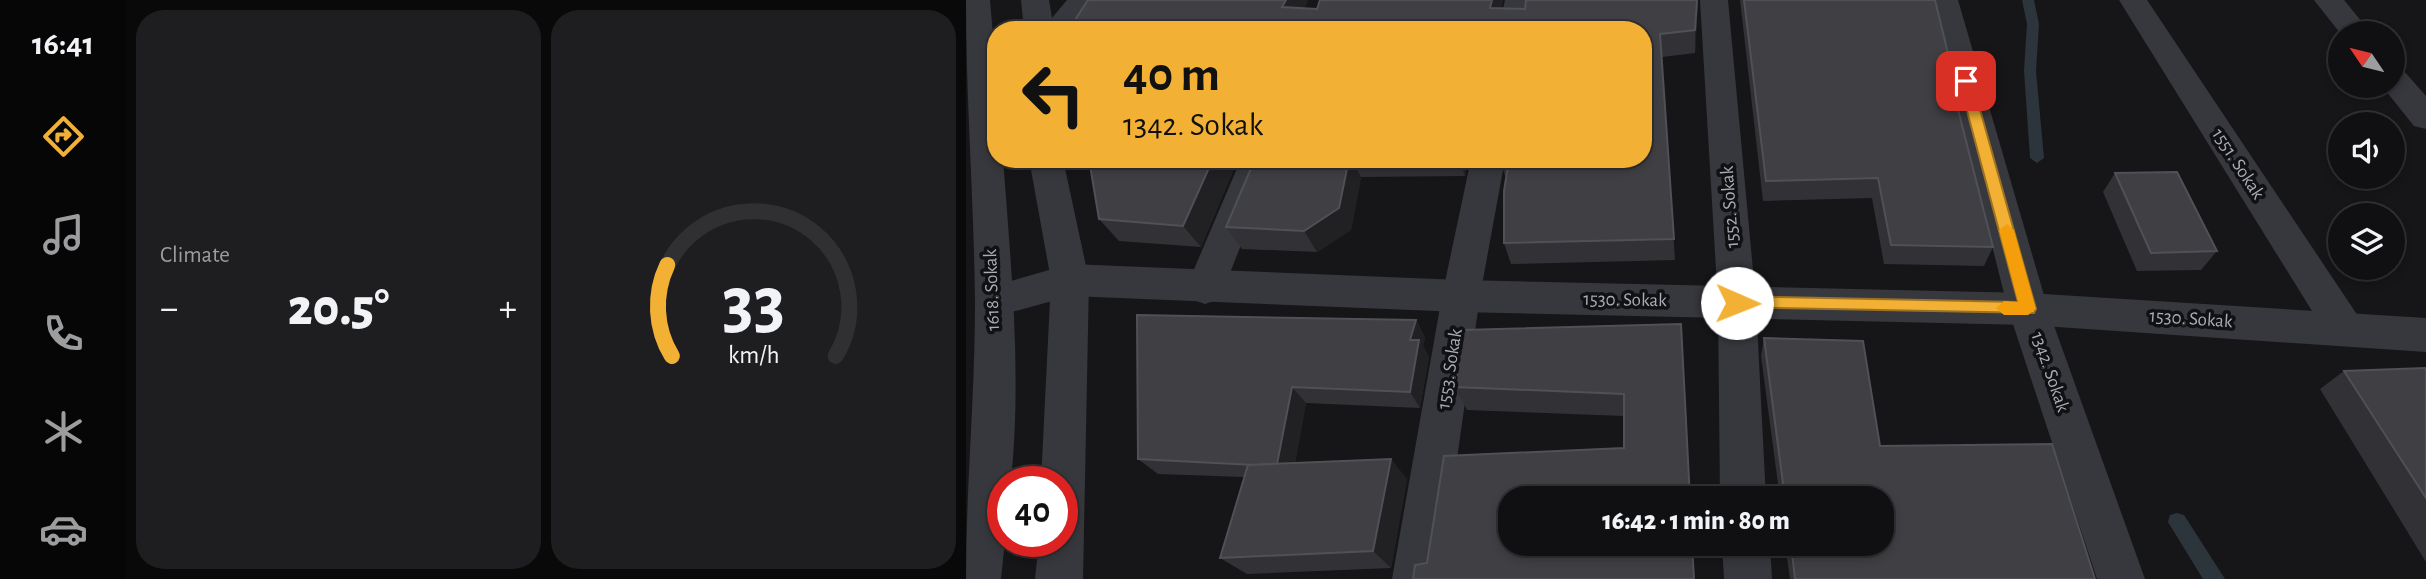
<!DOCTYPE html>
<html lang="en">
<head>
<meta charset="utf-8">
<style>
	body { margin:0; font-family:"Alegreya Sans",sans-serif; background:#1e1e20; color:#f1f3f6; height:100vh; display:flex; flex-direction:column; font-size:26px; white-space:nowrap }
	* { box-sizing:border-box; margin:0 }
	p { font-size:23px; color:#9c9d9f }
	.icon { flex:none; width:38px; height:38px; fill:none; stroke:currentColor; stroke-width:2; stroke-linecap:round; stroke-linejoin:round }
	.map { position:relative; flex:1; overflow:hidden }
	.details { display:flex; flex-direction:column; gap:10px; padding:10px; background:#09090a; width:840px }
	.details>* { flex:none }
	.guide { position:absolute; left:21px; top:21px; width:665px; height:147px; border-radius:28px; box-shadow:0 4px 10px #0003,0 0 0 2px #303032; background:#f2b134; color:#111; overflow:hidden }
	.needle { width:46px; rotate:305deg }
	.tools { position:absolute; left:1362px; top:21px; display:grid; gap:14px }
	.tools a { display:grid; place-items:center; width:77px; height:77px; border-radius:50%; background:#101012; box-shadow:0 4px 10px #0003,0 0 0 2px #303032; font-size:35px }
	.speed { position:absolute; left:21px; top:466px; display:flex; gap:14px; font-size:35px; font-weight:700; text-align:center }
	.speed>* { display:grid; place-content:center; width:91px; height:91px; border-radius:50%; background:#101012; box-shadow:0 4px 10px #0003,0 0 0 2px #303032; line-height:1 }
	.speed .limit { border:10px solid #d22; background:#fff; color:#111 }
	.pin { position:absolute; display:grid; place-items:center; width:60px; height:60px; color:#fff; margin:-30px; border-radius:14px; box-shadow:0 4px 10px #0006 }
	.me { position:absolute; width:77px; margin:-38px; rotate:91deg; stroke-linejoin:round; filter:drop-shadow(0 0 5px #0008) }
	.turn { display:flex; align-items:center; gap:24px; height:147px; padding:0 21px; font-size:32px }
	.turn .icon { width:91px; height:91px; stroke-width:2.5 }
	.turn b { display:block; font-size:49px; line-height:60px }
	.big { font-size:52px; font-weight:800; line-height:1.1 }
	.details .tile { flex:1; display:flex; flex-direction:column; justify-content:center; gap:10px; min-width:0; padding:0 24px; border-radius:28px; background:#1e1e20 }
	.details .dial { align-items:center; gap:0 }
	.dial svg { height:182px; overflow:visible; fill:none; stroke:#303032; stroke-width:7; stroke-linecap:round; text-anchor:middle }
	.dial text { fill:#f1f3f6; stroke:none }
	.heat { display:flex; justify-content:space-between; align-items:center; font-size:38px; direction:ltr }
	.details .tiles { flex:1; display:grid; gap:10px; grid-template-columns:repeat(2,1fr) }
	.trip { position:absolute; left:532px; top:486px; width:396px; height:70px; border-radius:28px; background:#101012; box-shadow:0 4px 10px #0003,0 0 0 2px #303032; font-weight:800; line-height:70px; text-align:center }
	main { display:flex; flex:1; min-height:0 }
	.tab-bar { display:flex; flex-direction:column; width:126px; justify-content:space-around; align-items:center; background:#060607; color:#9c9d9f }
	.tab-bar .icon { width:49px; height:49px }
	.tab-bar .active { color:#f2b134 }
	.tab-bar b { font-size:32px; color:#f1f3f6 }
	.map>svg:first-child { display:block }
	.lines { fill:none; stroke-linecap:round; stroke-linejoin:round }
	.stream { fill:#2c353c; fill-rule:evenodd }
	.minor { fill:#37383d; fill-rule:evenodd }
	.tertiary { fill:#37383d; fill-rule:evenodd }
	.wall { fill:#323236 }
	.shaded-wall { fill:#212124 }
	.building { fill:#3f3f44; stroke:#4f5156; stroke-width:2 }
	.route { fill:#f2b134; stroke:#9d7322; stroke-width:2 }
	.slow { fill:#f59e0b }
	.labels { text-anchor:middle; dominant-baseline:central; stroke-width:7; stroke-linejoin:round; paint-order:stroke }
	.street-label { font-size:19px; fill:#a8adb8; stroke:#111113 }
</style>
</head>
<body>
<main>
<nav class="tab-bar">
<b>16:41</b>
<svg class="icon active" aria-label="directions" viewBox="0 0 24 24"><path d="M12 3l9 9-9 9-9-9zM9 14v-3h6M13 9l2 2-2 2"/></svg>
<svg class="icon" aria-label="music" viewBox="0 0 24 24"><path d="M9 18V5l10-2v13"/><circle cx="6" cy="18" r="3"/><circle cx="16" cy="16" r="3"/></svg>
<svg class="icon" aria-label="phone" viewBox="0 0 24 24"><path d="M5 4h4l2 5-3 2q2 4 5 5l2-3 5 2v4C11 20 4 13 5 4z"/></svg>
<svg class="icon" aria-label="climate" viewBox="0 0 24 24"><path d="M12 3v18M4 7l16 10M4 17L20 7"/></svg>
<svg class="icon" aria-label="car" viewBox="0 0 24 24"><path d="M5 17H2v-5l4-1 3-4h7l3 4 3 1v5h-3M9 17h6M6 11h13"/><circle cx="7" cy="17" r="2"/><circle cx="17" cy="17" r="2"/></svg>
</nav>
<section class="details">
<div class="tiles">
<div class="tile"><p>Climate</p>
<div class="heat"><a>−</a><b class="big">20.5°</b><a>+</a></div>
</div>
<div class="tile dial"><svg viewBox="0 0 100 80">
<path d="M14 69A42 42 0 1 1 86 69"/>
<path d="M14 69A42 42 0 0 1 12 29" stroke="#f2b134"/>
<text x="50" y="56" font-size="32" font-weight="700">33</text>
<text x="50" y="72" font-size="11">km/h</text>
</svg></div>
</div>
</section>
<div class="map">
<svg width="1460" height="579" viewBox="0 0 1460 579">
	<rect width="100%" height="100%" fill="#161618"/>
	<g class="lines">
		<g class="stream">
			<polygon points="1056,0 1068,0 1073,24 1070,71 1078,158 1071,163 1064,158 1058,71 1061,24"/>
			<polygon points="1211,513 1218,515 1259,579 1237,579 1202,522 1204,515"/>
		</g>
		<g class="minor">
			<path d="M0,0H24L30,70V159H37C45,266 56,374 45,481H37L39,541L35,579H0C0,487 9,395 9,303C8,202 0,101 0,0Z"/>
			<polygon points="55,0 83,0 86,18 101,0 131,0 108,30 58,30"/>
			<polygon points="539,0 567,0 562,30 532,30"/>
			<polygon points="734,0 762,0 790,303 800,499 754,499 752,303"/>
			<polygon points="964,0 992,0 1082,309 1179,579 1131,579 1042,309"/>
			<polygon points="1153,0 1181,0 1392,316 1398,328 1392,340 1378,345 1364,340"/>
			<polygon points="1348,0 1378,0 1405,33 1374,33"/>
			<polygon points="1426,67 1437,70 1460,96 1460,129 1448,126 1416,86 1426,86"/>
			<polygon points="63,159 97,159 123,280 117,579 69,579 73,541 96,541 96,481 75,481 85,280"/>
			<polygon points="275,159 309,159 258,288 253,299 239,304 225,299 220,288"/>
			<polygon points="505,159 539,159 514,296 474,579 426,579 476,296"/>
			<polygon points="756,544 804,544 806,579 758,579"/>
		</g>
		<polygon class="tertiary" points="104,264 495,280 1062,293 1460,318 1460,352 1062,325 495,312 104,296 28,317 14,312 9,301 14,290"/>
	</g>
	<g class="wall">
		<polygon points="122,0 342,0 338,8 351,9 354,0 537,0 535,8 559,9 732,0 729,53 696,57 709,260 545,264 538,243 540,176 539,176 534,159 677,159"/>
		<polygon points="774,0 969,0 989,82 987,88 1027,247 1018,266 918,264 906,198 797,201"/>
		<polygon points="123,159 272,159 235,247 153,241 133,219"/>
		<polygon points="289,159 503,159 499,176 395,177 385,230 351,252 276,249 260,227"/>
		<polygon points="1149,173 1251,251 1235,270 1171,271 1137,192"/>
		<polygon points="450,320 459,338 457,346 463,357 454,408 340,403 329,463 441,479 425,568 281,574 254,558 278,477 192,474 172,459"/>
		<polygon points="715,324 724,499 658,448 658,416 501,410 489,387"/>
		<polygon points="798,338 914,446 1129,579 824,579 819,544 915,544 915,499 814,499 795,356"/>
		<polygon points="1460,368 1460,562 1354,389 1378,371"/>
	</g>
	<g class="shaded-wall">
		<polygon points="320,0 342,0 328,30 316,7"/>
		<polygon points="526,0 537,0 530,30 524,8"/>
		<polygon points="731,0 732,0 729,53 729,30"/>
		<polygon points="247,159 272,159 235,247 217,226"/>
		<polygon points="383,159 386,159 395,177 385,230 351,252 338,231"/>
		<polygon points="493,159 503,159 499,176"/>
		<polygon points="450,320 459,338 457,346 463,357 454,408 444,392 444,340"/>
		<polygon points="326,387 340,403 326,480 310,466"/>
		<polygon points="425,459 441,479 425,568 407,551"/>
	</g>
	<g class="building">
		<polygon points="122,0 320,0 316,7 351,9 354,0 526,0 524,8 559,9 560,0 731,0 729,30 694,34 708,239 538,243 538,191 543,159 677,159 677,30 109,30 109,20"/>
		<polygon points="778,0 969,0 989,82 985,82 1027,247 925,245 912,178 800,181"/>
		<polygon points="123,159 247,159 217,226 133,219"/>
		<polygon points="289,159 383,159 373,208 338,231 260,227"/>
		<polygon points="1211,172 1251,251 1185,253 1149,173"/>
		<polygon points="171,315 450,320 444,340 453,340 444,392 326,387 311,464 289,465 172,459"/>
		<polygon points="715,324 724,499 544,499 544,544 726,544 728,579 447,579 449,565 461,563 478,456 658,448 658,394 489,387 497,330"/>
		<polygon points="798,338 897,341 914,446 1086,444 1129,579 829,579 825,544 915,544 915,499 819,499"/>
		<polygon points="1460,368 1460,498 1378,371"/>
		<polygon points="425,459 407,551 254,558 282,465"/>
	</g>
	<polygon class="route" points="1000,76 1006,81 1070,309 1068,313 766,307 766,298 771,296 1052,302 993,81"/>
	<polygon class="slow" points="1041,224 1048,230 1070,309 1062,315 1038,315 1030,308 1038,301 1052,302 1033,230"/>
	<g class="labels">
		<g class="street-label">
			<text transform="translate(1272 164) rotate(57)">1551. Sokak</text>
			<text transform="translate(764 207) rotate(-94)">1552. Sokak</text>
			<text transform="translate(26 290) rotate(-92)">1618. Sokak</text>
			<text transform="translate(659 300) rotate(1)">1530. Sokak</text>
			<text transform="translate(1225 319) rotate(4)">1530. Sokak</text>
			<text transform="translate(484 369) rotate(-81)">1553. Sokak</text>
			<text transform="translate(1084 372) rotate(71)">1342. Sokak</text>
		</g>
	</g>
</svg>
<div class="tools">
<a><svg class="needle" viewBox="-14 -14 28 28"><path d="M0-13l5 13h-10z" fill="#e53935"/><path d="M0 13l5-13h-10z" fill="#9c9d9f"/></svg></a>
<a><svg class="icon" aria-label="sound" viewBox="0 0 24 24"><path d="M4 9h4l5-4v14l-5-4H4zM17 9q2 3 0 6"/></svg></a>
<a><svg class="icon" aria-label="layers" viewBox="0 0 24 24"><path d="M12 4l9 5-9 5-9-5zM3 14l9 5 9-5"/></svg></a>
</div>
<div class="speed"><div class="limit">40</div></div>
<div class="pin" style="left:1000px;top:81px;background:#d93025"><svg class="icon" aria-label="arrive" viewBox="0 0 24 24"><path d="M6 21V4h12l-3 4 3 4H6"/></svg></div>
<svg class="me" style="left:771px;top:303px" viewBox="-20 -20 40 40"><circle r="19" fill="#fff"/><path d="M0-13L10 11 0 6-10 11z" fill="#f2b134"/></svg>
<div class="trip">16:42 · 1 min · 80 m</div>
<div class="guide">
<div class="turn"><svg class="icon" aria-label="left" viewBox="0 0 24 24"><path d="M17 20v-9H6M10 6l-5 5 5 5"/></svg><div><b>40 m</b>1342. Sokak</div></div>
</div>
</div>
</main>
</body>
</html>
